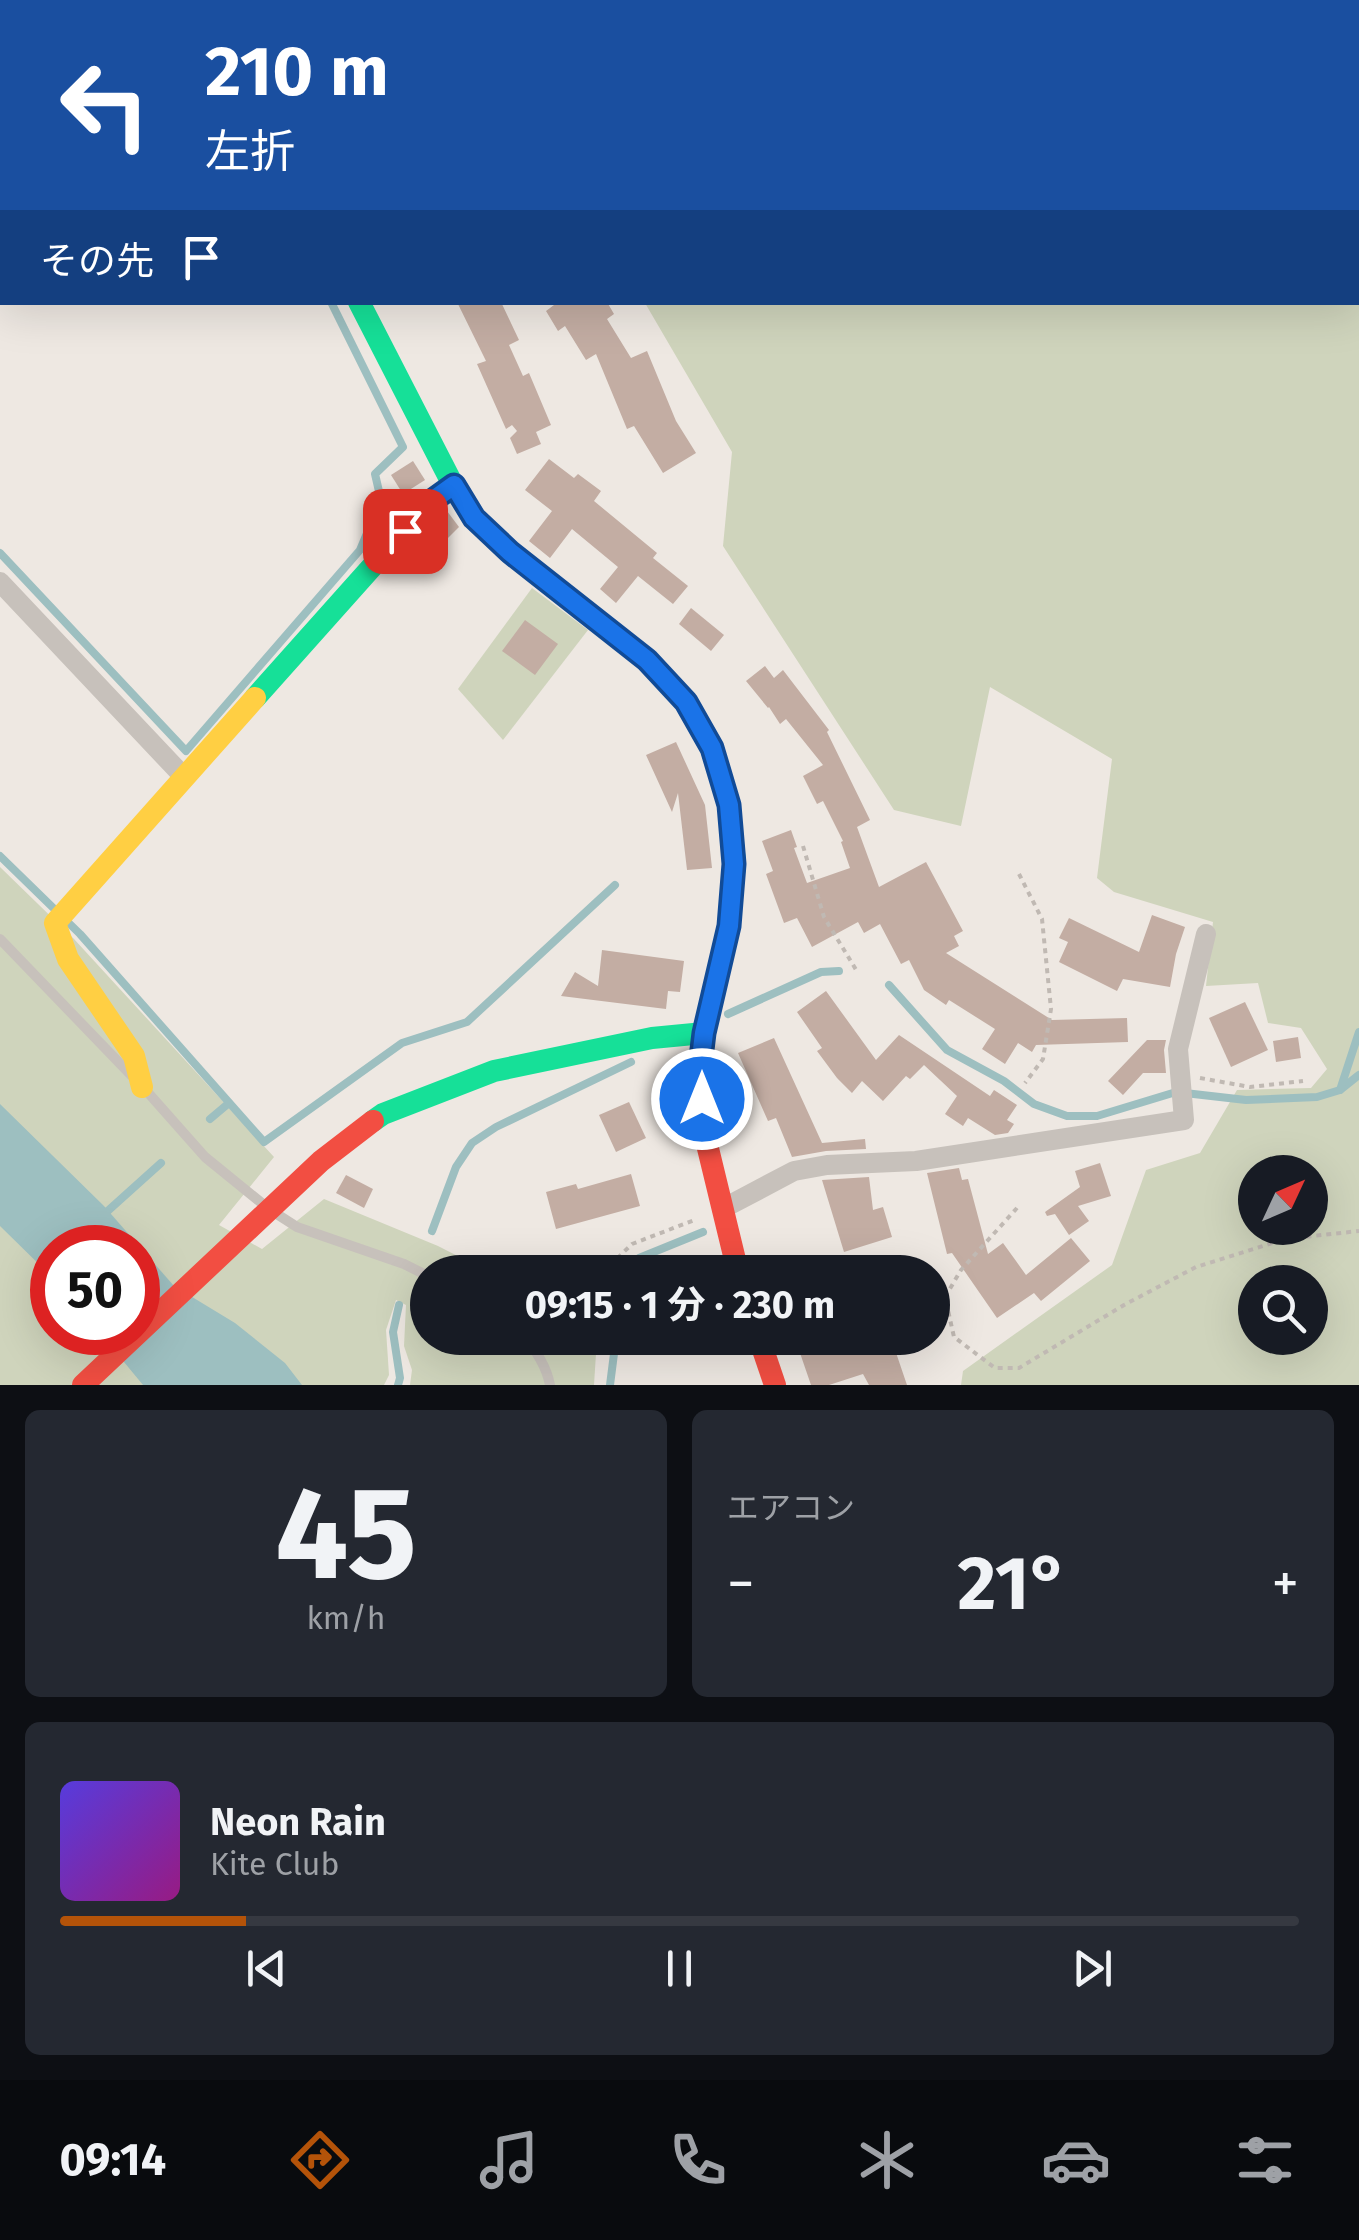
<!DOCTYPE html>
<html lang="ja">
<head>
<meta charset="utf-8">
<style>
	body { margin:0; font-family:"Fira Sans","Noto Sans JP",sans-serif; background:#242831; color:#f1f3f6; height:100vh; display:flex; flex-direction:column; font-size:38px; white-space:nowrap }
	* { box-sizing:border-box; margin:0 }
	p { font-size:32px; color:#9ea1a6 }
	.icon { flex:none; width:55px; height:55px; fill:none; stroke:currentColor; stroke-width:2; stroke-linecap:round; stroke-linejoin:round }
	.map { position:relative; height:1385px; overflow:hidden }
	.panel { display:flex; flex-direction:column; gap:25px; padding:25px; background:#0d0f14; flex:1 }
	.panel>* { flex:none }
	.top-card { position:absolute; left:0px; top:0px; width:1360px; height:305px; box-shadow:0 10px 40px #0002; background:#1a4fa0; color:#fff; overflow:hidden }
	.needle { width:65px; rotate:46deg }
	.controls { position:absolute; left:1238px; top:1155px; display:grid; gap:20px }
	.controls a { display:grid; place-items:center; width:90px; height:90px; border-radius:50%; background:#171b24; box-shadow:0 10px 40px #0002; font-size:50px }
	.speed { position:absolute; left:30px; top:1225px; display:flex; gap:20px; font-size:50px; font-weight:700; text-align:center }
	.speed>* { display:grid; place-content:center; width:130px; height:130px; border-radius:50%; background:#171b24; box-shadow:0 10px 40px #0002; line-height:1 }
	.speed .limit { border:15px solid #d22; background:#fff; color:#111 }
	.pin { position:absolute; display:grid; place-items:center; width:85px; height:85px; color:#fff; margin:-42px; border-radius:20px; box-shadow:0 5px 15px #0006 }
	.me { position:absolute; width:110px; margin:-55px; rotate:0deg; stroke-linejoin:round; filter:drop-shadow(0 0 8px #0008) }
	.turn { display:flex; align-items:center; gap:35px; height:210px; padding:0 40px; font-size:45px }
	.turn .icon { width:130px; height:130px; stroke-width:2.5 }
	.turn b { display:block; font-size:70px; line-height:85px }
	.then { display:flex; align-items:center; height:95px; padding:0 40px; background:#0003; gap:20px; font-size:38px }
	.big { font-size:75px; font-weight:700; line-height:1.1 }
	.panel .tile { flex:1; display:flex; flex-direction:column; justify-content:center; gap:15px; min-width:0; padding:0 35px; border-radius:15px; background:#242831 }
	.panel .dial { align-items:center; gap:0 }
	.dial b { font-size:130px; line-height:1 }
	.song { display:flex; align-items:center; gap:30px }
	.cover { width:120px; height:120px; border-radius:15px; background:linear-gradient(135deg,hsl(250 70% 55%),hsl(310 70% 35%)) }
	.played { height:10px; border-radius:5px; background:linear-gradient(90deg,#b45309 15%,#363941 15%) }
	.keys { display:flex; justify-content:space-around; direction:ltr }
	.heat { display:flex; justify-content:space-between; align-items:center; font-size:55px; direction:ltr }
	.panel .tiles { flex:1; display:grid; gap:25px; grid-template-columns:1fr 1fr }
	.tile:last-child { grid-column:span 2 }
	.trip { position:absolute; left:410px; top:1255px; width:540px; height:100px; border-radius:50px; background:#171b24; box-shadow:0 10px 40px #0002; font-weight:700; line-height:100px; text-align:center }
	.dock { display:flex; height:160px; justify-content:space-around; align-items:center; background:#090b0e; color:#9ea1a6 }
	.dock .icon { width:70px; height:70px }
	.dock .selected { color:#b45309 }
	.dock b { font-size:45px; color:#f1f3f6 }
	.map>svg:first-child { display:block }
	.green { fill:#cfd4bc; fill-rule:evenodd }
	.water { fill:#9dbfc0 }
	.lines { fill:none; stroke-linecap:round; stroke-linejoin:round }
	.stream { stroke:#9dbfc0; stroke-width:8 }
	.building { fill:#c3ada3 }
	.path { stroke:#c0b9b3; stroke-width:4; stroke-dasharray:5 5; stroke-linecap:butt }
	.lane { stroke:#c7c1bb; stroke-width:10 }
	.street { stroke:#c7c1bb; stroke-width:20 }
	.fast { stroke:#16e098; stroke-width:22 }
	.slow { stroke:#ffcf43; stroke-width:22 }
	.jam { stroke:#f24e42; stroke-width:22 }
	.route-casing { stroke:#114b97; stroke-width:25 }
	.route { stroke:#1a73e8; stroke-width:18 }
</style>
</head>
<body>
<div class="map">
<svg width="1359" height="1385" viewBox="0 0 1359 1385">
	<rect width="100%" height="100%" fill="#eee8e2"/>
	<g class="green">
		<path d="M466,0H1359V1385H961L963,1371L1112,1265L1146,1170L1200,1153L1237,1090L1311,1088L1327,1069L1301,1028L1268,1023L1258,983L1206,986L1213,922L1114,892L1097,878L1112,759L990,687L961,826L894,810L723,546L732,452L645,303L1358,302V2H467ZM1255,1172H1310V1228H1255ZM1255,1282H1310V1338H1255Z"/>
		<polygon points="532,588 588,630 503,740 458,689"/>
		<polygon points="0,867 74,939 274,1157 219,1225 262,1249 324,1199 438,1246 489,1272 428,1272 428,1338 597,1338 594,1385 410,1385 412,1370 404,1346 406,1305 396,1300 386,1330 389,1375 384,1385 237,1385 138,1248 0,1139"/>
		<polygon points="0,1187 52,1248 52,1332 138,1332 196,1385 0,1385"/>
	</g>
	<polygon class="water" points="0,1104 104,1206 174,1286 235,1323 285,1363 302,1385 143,1385 100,1333 138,1332 138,1248 52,1248 52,1277 0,1226"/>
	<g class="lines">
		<g class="stream">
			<polyline points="0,553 186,751 360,550 381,500 375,474 403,447 331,302"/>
			<polyline points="0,856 80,934 264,1142 402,1043 467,1022 615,885"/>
			<polyline points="889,985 947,1050 1004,1081 1034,1104 1067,1116 1097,1116 1176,1092 1246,1100 1317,1097 1340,1090 1359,1075"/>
			<polyline points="728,1014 821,972 839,971"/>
			<polyline points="1340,1090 1359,1032"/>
			<polyline points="210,1119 229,1103"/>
			<polyline points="101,1217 161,1163"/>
			<polyline points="432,1231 456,1167 472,1143 496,1127 631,1062"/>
			<polyline points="631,1272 639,1258 703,1232"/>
			<polyline points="398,1385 400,1378 393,1332 399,1305"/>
			<polyline points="610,1385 616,1338"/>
		</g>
	</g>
	<g class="building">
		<polygon points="457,302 501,302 519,340 509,345 523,376 529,373 551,425 536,432 541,444 517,454 510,438 517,431 512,425 506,429 477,364 486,361"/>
		<polygon points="558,302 607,302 614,314 607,319 631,358 647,351 676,421 696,453 663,473 634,426 627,429 596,354 586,360 565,326 558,331 546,311"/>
		<polygon points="549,459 574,478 578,474 601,491 594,501 657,553 653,558 688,586 673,604 638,576 616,603 600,589 618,567 572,529 550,558 529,541 552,511 525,490"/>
		<polygon points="413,461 425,480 403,494 391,475"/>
		<polygon points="447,511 459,527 438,548 424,535"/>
		<polygon points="691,608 724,635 711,651 679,624"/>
		<polygon points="525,620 558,644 535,675 502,651"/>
		<polygon points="765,666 774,678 783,670 829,730 827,732 870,820 857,827 879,887 926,862 963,931 954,936 959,946 946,953 1052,1020 1127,1018 1128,1042 1036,1045 1032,1052 1018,1043 1005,1064 982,1049 995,1029 949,1000 946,1005 924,990 909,960 901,964 880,924 864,933 858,922 812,947 797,918 784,923 766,874 773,871 762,841 791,830 797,847 794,848 807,883 850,868 841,842 843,841 823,801 817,804 803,776 823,765 786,719 780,724 769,707 768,708 746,681"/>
		<polygon points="676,742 705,805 712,868 687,870 678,793 672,812 646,755"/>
		<polygon points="1152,915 1185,927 1176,954 1170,987 1123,979 1117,991 1059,962 1068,942 1059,938 1069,918 1139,952"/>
		<polygon points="602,950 684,961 680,992 668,991 666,1009 561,996 575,972 598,986"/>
		<polygon points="826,991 876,1060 899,1035 990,1096 994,1090 1017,1105 1007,1120 1014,1124 1008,1133 995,1135 968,1118 963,1126 945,1114 957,1096 924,1065 910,1079 906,1076 883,1101 862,1081 852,1093 837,1078 817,1051 822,1048 797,1012"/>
		<polygon points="1245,1002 1268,1050 1231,1067 1209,1018"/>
		<polygon points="1298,1037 1301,1058 1276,1062 1273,1041"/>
		<polygon points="774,1038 822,1143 865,1139 866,1149 826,1151 792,1157 776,1118 768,1121 738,1053"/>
		<polygon points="1147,1040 1166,1040 1164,1050 1166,1073 1143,1073 1123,1095 1108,1081"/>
		<polygon points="629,1102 646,1138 616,1152 599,1115"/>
		<polygon points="1100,1163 1111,1196 1078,1206 1089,1221 1069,1235 1055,1214 1047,1216 1045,1212 1080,1187 1075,1171"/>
		<polygon points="959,1168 962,1180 968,1179 988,1254 1003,1243 1026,1275 1071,1238 1090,1261 1041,1301 1034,1293 997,1318 952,1253 947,1254 927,1173"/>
		<polygon points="631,1174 640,1206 556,1229 546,1192 576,1184 578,1189"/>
		<polygon points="346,1175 373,1189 364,1208 336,1193"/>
		<polygon points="869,1177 873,1210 883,1207 892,1237 844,1252 822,1180"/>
		<polygon points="847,1338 891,1338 907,1385 869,1385 863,1374 829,1385 811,1385 800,1353"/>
	</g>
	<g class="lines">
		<g class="path">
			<polyline points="803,846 824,917 858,973"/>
			<polyline points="1019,874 1042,919 1051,1009 1043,1059 1025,1083"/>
			<polyline points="1200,1078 1250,1087 1303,1081"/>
			<polyline points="1017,1208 961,1270 945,1297 954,1337 995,1368 1019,1368 1124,1305 1196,1267 1285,1239 1359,1231"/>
			<polyline points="603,1272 632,1244 697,1219"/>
		</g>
		<g class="lane">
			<polyline points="0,939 131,1075"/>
			<polyline points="143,1087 205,1157 269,1209 297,1227 404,1264 428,1276"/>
			<path d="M523,1338C536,1348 547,1369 550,1385"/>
		</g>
		<g class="street">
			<polyline points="0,582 183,776"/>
			<polyline points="722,1209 794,1171 827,1165 916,1161 1184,1120 1178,1049 1206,934"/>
		</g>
		<g class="fast">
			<polyline points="359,302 453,485 474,518 510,552 647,660 686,702 711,748 729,805 735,863 729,926 704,1033 701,1076"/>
			<polyline points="255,698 429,503 453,485"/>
			<polyline points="373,1121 383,1114 494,1071 652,1038 704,1033"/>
		</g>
		<polyline class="slow" points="142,1087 134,1056 68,959 55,923 255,698"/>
		<g class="jam">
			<polyline points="190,0 193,2"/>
			<polyline points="701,1076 704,1132 738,1272"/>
			<polyline points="759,1338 775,1385"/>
			<polyline points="83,1385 321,1161 373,1121"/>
		</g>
	</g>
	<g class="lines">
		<g class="route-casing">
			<polyline id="route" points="405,531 429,503 454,485 474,518 510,552 647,660 686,702 712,748 729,805 734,864 729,926 704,1033 700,1066 702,1099"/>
		</g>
		<use href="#route" class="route"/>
	</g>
</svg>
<div class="controls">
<a><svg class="needle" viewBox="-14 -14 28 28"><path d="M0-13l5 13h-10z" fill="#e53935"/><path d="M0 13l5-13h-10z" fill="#9ea1a6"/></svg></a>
<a><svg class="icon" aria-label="search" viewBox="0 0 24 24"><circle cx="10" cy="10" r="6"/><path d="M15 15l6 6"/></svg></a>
</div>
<div class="speed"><div class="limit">50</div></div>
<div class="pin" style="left:405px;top:531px;background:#d93025"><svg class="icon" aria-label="arrive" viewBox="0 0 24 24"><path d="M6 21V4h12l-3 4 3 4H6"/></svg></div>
<svg class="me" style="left:702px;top:1099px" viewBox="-20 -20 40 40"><circle r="17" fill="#1a73e8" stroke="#fff" stroke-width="3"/><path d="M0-11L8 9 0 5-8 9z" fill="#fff"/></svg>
<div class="trip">09:15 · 1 分 · 230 m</div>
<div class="top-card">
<div class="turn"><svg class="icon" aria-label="left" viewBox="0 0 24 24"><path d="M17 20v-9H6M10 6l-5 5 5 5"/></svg><div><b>210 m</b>左折</div></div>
<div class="then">その先<svg class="icon" aria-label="arrive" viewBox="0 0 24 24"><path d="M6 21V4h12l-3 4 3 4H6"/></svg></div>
</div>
</div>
<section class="panel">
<div class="tiles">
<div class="tile dial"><b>45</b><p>km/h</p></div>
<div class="tile"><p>エアコン</p>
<div class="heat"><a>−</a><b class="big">21°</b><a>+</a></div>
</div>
<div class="tile">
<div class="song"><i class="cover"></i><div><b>Neon Rain</b><p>Kite Club</p></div></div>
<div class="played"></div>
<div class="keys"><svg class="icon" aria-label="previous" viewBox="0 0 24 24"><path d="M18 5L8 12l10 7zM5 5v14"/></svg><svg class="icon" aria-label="pause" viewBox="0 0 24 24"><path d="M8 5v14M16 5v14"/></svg><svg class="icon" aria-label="next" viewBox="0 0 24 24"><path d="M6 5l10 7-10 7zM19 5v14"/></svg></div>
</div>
</div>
</section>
<nav class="dock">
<b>09:14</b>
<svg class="icon selected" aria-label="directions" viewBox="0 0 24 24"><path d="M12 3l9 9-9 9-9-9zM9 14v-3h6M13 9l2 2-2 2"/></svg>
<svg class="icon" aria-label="music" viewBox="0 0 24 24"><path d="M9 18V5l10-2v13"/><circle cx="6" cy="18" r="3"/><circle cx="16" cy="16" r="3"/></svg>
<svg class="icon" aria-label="phone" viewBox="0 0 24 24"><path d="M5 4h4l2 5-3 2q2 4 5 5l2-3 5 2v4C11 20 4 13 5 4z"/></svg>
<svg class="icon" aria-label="climate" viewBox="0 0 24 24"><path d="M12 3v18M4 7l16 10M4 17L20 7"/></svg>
<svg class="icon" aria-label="car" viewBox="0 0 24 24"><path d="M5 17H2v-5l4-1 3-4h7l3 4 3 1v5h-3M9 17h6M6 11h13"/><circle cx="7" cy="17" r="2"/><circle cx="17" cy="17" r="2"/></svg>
<svg class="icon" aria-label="filters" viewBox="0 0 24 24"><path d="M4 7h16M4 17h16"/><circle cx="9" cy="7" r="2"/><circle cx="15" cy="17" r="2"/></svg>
</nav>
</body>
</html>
